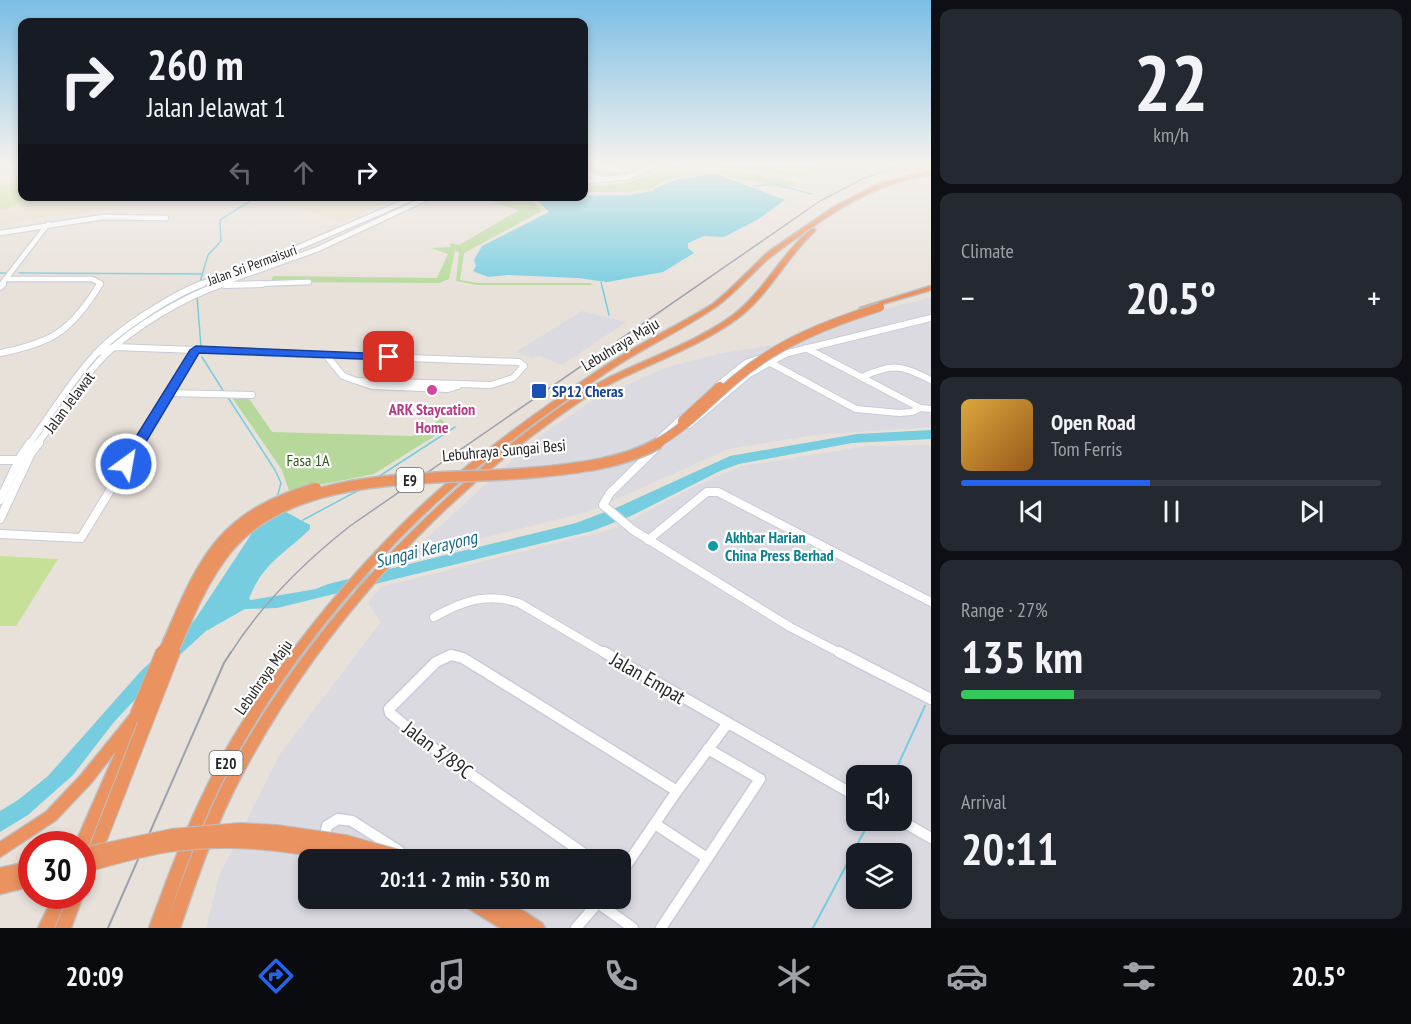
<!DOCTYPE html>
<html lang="en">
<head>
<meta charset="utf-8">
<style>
	body { margin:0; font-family:"PT Sans Narrow",sans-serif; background:#242831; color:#f1f3f6; height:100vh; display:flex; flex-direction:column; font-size:22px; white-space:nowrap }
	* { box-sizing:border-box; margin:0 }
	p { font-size:20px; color:#9ea1a6 }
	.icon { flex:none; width:33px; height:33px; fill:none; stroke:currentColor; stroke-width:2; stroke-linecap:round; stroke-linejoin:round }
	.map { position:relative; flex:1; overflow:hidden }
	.drawer { display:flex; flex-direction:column; gap:9px; padding:9px; background:#0d0f14; width:480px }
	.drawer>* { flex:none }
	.guide { position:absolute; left:18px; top:18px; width:570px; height:183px; border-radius:12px; box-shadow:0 3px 9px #0003; background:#171b24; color:#f1f3f6; overflow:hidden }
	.buttons { position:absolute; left:846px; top:765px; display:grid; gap:12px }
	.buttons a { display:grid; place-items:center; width:66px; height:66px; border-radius:12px; background:#171b24; box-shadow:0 3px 9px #0003; font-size:30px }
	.speed { position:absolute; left:18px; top:831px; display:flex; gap:12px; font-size:30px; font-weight:700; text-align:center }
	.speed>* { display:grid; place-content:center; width:78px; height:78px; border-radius:50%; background:#171b24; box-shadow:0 3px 9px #0003; line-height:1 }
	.speed .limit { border:9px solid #d22; background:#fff; color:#111 }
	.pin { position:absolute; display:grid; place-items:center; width:51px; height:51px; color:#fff; margin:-26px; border-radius:12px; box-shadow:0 3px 9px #0006 }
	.me { position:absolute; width:66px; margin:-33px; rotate:32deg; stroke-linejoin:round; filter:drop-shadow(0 0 4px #0008) }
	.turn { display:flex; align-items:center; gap:21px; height:126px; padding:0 30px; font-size:27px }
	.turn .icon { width:78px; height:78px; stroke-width:2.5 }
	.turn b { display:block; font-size:42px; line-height:51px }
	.lanes { display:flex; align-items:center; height:57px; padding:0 30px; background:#0003; justify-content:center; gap:30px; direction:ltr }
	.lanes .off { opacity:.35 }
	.big { font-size:45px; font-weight:700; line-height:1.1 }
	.drawer .card { flex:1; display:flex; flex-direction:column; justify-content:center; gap:9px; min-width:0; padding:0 21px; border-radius:12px; background:#242831 }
	.drawer .dial { align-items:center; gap:0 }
	.dial b { font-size:78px; line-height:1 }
	.song { display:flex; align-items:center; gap:18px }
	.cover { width:72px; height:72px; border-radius:9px; background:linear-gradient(135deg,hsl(40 70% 55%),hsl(30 70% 35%)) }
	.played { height:6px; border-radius:3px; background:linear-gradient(90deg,#2563eb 45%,#363941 45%) }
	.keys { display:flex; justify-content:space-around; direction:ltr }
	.heat { display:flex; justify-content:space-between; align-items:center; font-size:33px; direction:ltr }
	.charge { height:9px; border-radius:4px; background:linear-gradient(90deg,#34c759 27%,#363941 0) }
	.trip { position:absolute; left:298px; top:849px; width:333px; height:60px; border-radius:12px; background:#171b24; box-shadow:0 3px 9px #0003; font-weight:700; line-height:60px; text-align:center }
	.menu { display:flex; height:96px; justify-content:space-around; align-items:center; background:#090b0e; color:#9ea1a6 }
	.menu .icon { width:42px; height:42px }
	.menu .current { color:#2563eb }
	.menu b { font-size:27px; color:#f1f3f6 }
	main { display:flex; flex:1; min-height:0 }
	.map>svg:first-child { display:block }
	.industrial { fill:#dbdae1; fill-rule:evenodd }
	.education { fill:#e8dcca }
	.green { fill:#b6d99b }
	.pitch { fill:#c7e098 }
	.water { fill:#77cde0 }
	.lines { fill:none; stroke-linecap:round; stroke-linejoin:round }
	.stream-far1 { stroke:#77cde0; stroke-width:1.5 }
	.stream { stroke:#77cde0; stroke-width:2 }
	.minor-far3-casing { stroke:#c8ccd7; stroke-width:7 }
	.minor-far2-casing { stroke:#c8ccd7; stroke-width:8 }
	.minor-far1-casing { stroke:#c8ccd7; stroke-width:10 }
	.minor-casing { stroke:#c8ccd7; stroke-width:13 }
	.highway-casing { stroke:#bebebe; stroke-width:3 }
	.minor-far3 { stroke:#fff; stroke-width:4.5 }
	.minor-far2 { stroke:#fff; stroke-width:6 }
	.minor-far1 { stroke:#fff; stroke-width:8 }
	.minor { stroke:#fff; stroke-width:10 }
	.highway { fill:#eb9261; fill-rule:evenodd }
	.tram-far1 { stroke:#9da1af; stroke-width:1.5 }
	.tram { stroke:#9da1af; stroke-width:2 }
	.highway-bridge-far2-casing { stroke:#bebebe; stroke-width:10; stroke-linecap:butt }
	.highway-bridge-far1-casing { stroke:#bebebe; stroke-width:13; stroke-linecap:butt }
	.highway-bridge-casing { stroke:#bebebe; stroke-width:16; stroke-linecap:butt }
	.highway-bridge-far2 { stroke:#eb9261; stroke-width:8 }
	.highway-bridge-far1 { stroke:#eb9261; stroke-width:10 }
	.highway-bridge { stroke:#eb9261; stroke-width:14 }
	.route { fill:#2563eb; stroke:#184099; stroke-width:1.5 }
	.hotel-dot { fill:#d1479c; stroke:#fff; stroke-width:2 }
	.transit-dot { fill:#1a4fb4; stroke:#fff; stroke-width:2 }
	.culture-dot { fill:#0f9aa8; stroke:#fff; stroke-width:2 }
	.labels { text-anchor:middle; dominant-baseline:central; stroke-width:4.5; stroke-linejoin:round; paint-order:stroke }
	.far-street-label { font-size:14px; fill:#272727; stroke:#fff }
	.shield { fill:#fff; stroke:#686868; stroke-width:1.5 }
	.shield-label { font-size:15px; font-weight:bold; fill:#272727 }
	.street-label { font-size:16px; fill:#272727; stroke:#fff }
	.transit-label { font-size:16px; font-weight:bold; fill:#164399; stroke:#fff; text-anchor:start }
	.hotel-label { font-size:16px; font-weight:bold; fill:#b23c85; stroke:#fff }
	.park-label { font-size:16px; fill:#315a20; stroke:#fff }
	.culture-label { font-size:16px; font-weight:bold; fill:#0d838f; stroke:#fff; text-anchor:start }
	.water-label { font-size:18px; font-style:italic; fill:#1b6a86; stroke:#fff }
	.near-street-label { font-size:20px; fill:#272727; stroke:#fff }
</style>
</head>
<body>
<main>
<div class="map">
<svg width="931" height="928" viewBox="0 0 931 928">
	<rect width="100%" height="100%" fill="#e8e1da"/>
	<g class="industrial">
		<polygon points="931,297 931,427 815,435 728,449 588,512 406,557 533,441 593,400 667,367 722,353 796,342 864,315"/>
		<polygon points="582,311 626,322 562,365 539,356 533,358 516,352"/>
		<path d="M931,445V928H206L219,876L280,754L381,622L368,603L381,587L616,528L695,486L742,466L868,446ZM856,776H902V820H856ZM856,854H902V898H856ZM309,860H621V898H309Z"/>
	</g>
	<g class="education">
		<polygon points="0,163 22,163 22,196 135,197 106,211 37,218 0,226"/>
		<polygon points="295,196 400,197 340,222 278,202"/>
	</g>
	<g class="green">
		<path d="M670,163H718L721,166L740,165L739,163H824L804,177C792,175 781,175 770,174L775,172L754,169L731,173H749L798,184L788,188L771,187L753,180L740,181L718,172L706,170L719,168C704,166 682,164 670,174L687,172L691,175L666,180L652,188L628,192H584V186C613,187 640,181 667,170Z"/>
		<polygon points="528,196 542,211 464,253 460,280 478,283 590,283 593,285 477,285 456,281 459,252 455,251 449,279 439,283 271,282 273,276 437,278 448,254 431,248 450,247 451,243 459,245 519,210 477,197"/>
		<polygon points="248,397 272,432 412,436 441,419 449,427 374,474 289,491 282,470 233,399"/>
	</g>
	<g class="pitch">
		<polygon points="11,184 22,186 22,196 32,197 4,210 0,209 0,184 2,187"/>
		<polygon points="0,556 58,559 16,626 0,626"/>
	</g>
	<g class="water">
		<polygon points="714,173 785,200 757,220 724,237 704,236 688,243 688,248 694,253 663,272 607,282 578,278 508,275 488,277 473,271 476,266 474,260 482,246 549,212 534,197 628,195 654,191 653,189 679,179"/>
		<path d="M931,430V439L852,443L739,464L720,471L631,516L592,531L277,608L245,609L206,631L160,673L114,722L73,775L28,815L0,832V811L18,800L48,776L140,672L194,621L256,527L284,511L310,525V529C285,554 263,562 249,599L251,600L316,589L328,584L576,523L618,507L730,456L857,434Z"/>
	</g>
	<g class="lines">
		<g class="stream-far1">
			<polyline points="753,186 775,184 811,194"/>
			<polyline points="0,273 8,273"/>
			<polyline points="19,273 201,274"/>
			<polyline points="200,282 208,255 221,241 220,220 258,196"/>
			<polyline points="601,282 609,315"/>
			<polyline points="197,296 201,347"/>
			<polyline points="202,357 224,392"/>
			<polyline points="227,396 275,470 281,483 277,498"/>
			<polyline points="378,477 455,427"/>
			<polyline points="303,520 359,490"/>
		</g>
		<g class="stream">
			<polyline points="893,776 925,706"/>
			<polyline points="813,928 867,826"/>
		</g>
		<g class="minor-far3-casing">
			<g id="minor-far3">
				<polyline points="597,163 621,171"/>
				<polyline points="586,173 600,178"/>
				<polyline points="584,181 628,177 652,167 653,163"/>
				<polyline points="0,233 103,217 166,218"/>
				<polyline points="7,279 92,279 100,283 99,285"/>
				<polyline points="1,285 48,224"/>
				<polyline points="198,285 290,251 418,196"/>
				<polyline points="217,285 318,249 431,196"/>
				<polyline points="225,285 309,282"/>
			</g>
		</g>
		<g class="minor-far2-casing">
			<g id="minor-far2">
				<polyline points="225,285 262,284"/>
				<polyline points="0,287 3,284"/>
				<polyline points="806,348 920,408"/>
				<path d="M0,353C53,343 72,330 100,284"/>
				<polyline points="96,353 114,347 326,355"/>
				<polyline points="784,354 931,318"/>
				<polygon points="326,355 519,362 524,366 513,378 491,385 357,381 343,376"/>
				<polyline points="769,362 856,409 899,413 912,412 920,408 931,409"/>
				<path d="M862,377C894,363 900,365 931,380"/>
				<polyline points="360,382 372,386 448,389 458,386"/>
				<polyline points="716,387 746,363 767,356"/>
				<polyline points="169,393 252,395"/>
				<polyline points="689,425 749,374 787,353"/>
				<polyline points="656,442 683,417"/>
				<path d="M29,444C51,415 70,382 95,355C116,331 172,295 202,284"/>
				<path d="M37,444C58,418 81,379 104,356C133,327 184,297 222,284"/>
				<polyline points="138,444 196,350"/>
			</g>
		</g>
		<g class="minor-far1-casing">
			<g id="minor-far1">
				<polyline points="655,449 610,493 603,505 633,530 790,627 842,654"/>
				<polyline points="0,460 21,460"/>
				<polyline points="0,500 21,456 30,443"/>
				<polyline points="0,519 31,453 39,443"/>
				<polyline points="0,534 81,538 139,443"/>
				<polyline points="648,540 707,492 718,492 931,602"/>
				<path d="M434,617C463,601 486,592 519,603L606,654"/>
			</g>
		</g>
		<g class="minor-casing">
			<g id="minor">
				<polyline points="604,652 856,796"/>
				<polyline points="839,652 931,699"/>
				<polyline points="900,820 931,838"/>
				<polyline points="655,824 707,858"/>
				<polyline points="324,839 327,826 338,819 352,821 399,851"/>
				<polyline points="593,860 426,743 390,713 389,709 436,662 451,655 463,658 677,791"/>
				<polyline points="621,873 677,791 727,724"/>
				<polyline points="598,903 633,928"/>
				<polyline points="576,928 602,898"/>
				<polyline points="661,928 760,779 708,749"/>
			</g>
		</g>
		<g class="highway-casing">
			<g id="highway">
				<path d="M931,170V174C876,185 847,202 802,234C791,242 779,250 768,259C751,274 736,292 717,306C681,331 640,349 604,374C547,413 490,454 438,501C359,574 279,673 229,769C203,818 184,871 166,924C185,871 205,817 232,766C315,620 433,494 572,399C622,365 683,351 732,316C764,292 781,254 811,229H815V231C786,257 769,295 738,318C689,354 628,369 579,402C440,496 320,627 242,775C216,823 198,876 180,928H149C170,871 191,814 220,761C236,730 256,701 276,673C322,609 374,549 432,496C484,450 541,409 599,370C635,345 676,327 713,304L726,293L768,252L834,207L876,185Z"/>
				<polygon points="931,286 931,290 865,309 861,309 860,308"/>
				<polygon points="137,710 141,711 143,715 138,723 139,726 87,849 82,850 82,844 75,844 116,751 91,783 56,820 0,857 0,842 46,812 81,775 133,711"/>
				<polygon points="101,830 106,831 108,836 87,886 82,888 82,863 96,831"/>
				<polygon points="32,861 32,886 0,894 0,868"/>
				<polygon points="82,894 83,896 71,928 55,928 69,896 82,896"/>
				<polygon points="54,896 68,896 54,928 38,928"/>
				<polygon points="458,898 479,898 483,900 482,898 503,898 542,923 545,928 523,928 521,927 522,928 500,928 460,903"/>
			</g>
		</g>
		<use href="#minor-far3" class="minor-far3"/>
		<use href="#minor-far2" class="minor-far2"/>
		<use href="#minor-far1" class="minor-far1"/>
		<use href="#minor" class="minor"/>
		<use href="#highway" class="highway"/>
		<path class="tram-far1" d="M230,654C262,603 303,563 350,526L820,201L862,179L908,163"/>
		<polyline class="tram" points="108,928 224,663 231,652"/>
		<g class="highway-bridge-far2-casing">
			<g id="highway-bridge-far2">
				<polyline points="682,421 720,386"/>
				<path d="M656,444C687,427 710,400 737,378C778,343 829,323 880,307"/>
			</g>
		</g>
		<g class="highway-bridge-far1-casing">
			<g id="highway-bridge-far1">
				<path d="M163,654C202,565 215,518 316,488"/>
				<path d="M172,654C187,618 202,580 227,549C296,465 441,482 540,472C580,468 624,463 659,443"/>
			</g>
		</g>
		<g class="highway-bridge-casing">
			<g id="highway-bridge">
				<polyline points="137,715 163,652"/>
				<polyline points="101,836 173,652"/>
				<polyline points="82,855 172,836 240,830 276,832 345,842 409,860"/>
				<path d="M82,866C110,859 139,849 168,845C234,835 301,844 365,860"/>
			</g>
		</g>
		<use href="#highway-bridge-far2" class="highway-bridge-far2"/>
		<use href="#highway-bridge-far1" class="highway-bridge-far1"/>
		<use href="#highway-bridge" class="highway-bridge"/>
	</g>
	<linearGradient id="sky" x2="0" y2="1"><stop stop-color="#7bbee5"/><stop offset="0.56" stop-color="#f5f2ee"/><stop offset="1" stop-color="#f5f2ee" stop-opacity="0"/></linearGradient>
	<rect width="931" height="293" fill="url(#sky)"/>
	<polygon class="route" points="196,346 389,354 395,357 389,360 199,353 131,467 121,467 119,464 190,350"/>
	<circle class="hotel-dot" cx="432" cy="390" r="6"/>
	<rect class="transit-dot" x="531" y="383" width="16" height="16" rx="3"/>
	<circle class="culture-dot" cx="713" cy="546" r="6"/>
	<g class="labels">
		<g class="far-street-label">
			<text transform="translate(252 265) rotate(-20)">Jalan Sri Permaisuri</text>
		</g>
		<g class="shield">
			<rect x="396.5" y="468" width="27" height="24" rx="4.5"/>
			<rect x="209.5" y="751" width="33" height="24" rx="4.5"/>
		</g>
		<g class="shield-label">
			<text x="410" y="480">E9</text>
			<text x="226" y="763">E20</text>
		</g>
		<g class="street-label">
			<text transform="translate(620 344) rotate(-31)">Lebuhraya Maju</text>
			<text transform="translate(69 402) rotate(-53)">Jalan Jelawat</text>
			<text transform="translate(504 450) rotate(-5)">Lebuhraya Sungai Besi</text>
			<text transform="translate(263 677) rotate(-55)">Lebuhraya Maju</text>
		</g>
		<g class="transit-label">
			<text x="552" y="391">SP12 Cheras</text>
		</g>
		<g class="hotel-label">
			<text x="432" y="409">ARK Staycation<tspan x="432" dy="18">Home</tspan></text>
		</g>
		<g class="park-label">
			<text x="308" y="460">Fasa 1A</text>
		</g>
		<g class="culture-label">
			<text x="725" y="537">Akhbar Harian<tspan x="725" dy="18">China Press Berhad</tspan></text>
		</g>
		<g class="water-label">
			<text transform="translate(426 549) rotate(-14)">Sungai Kerayong</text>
		</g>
		<g class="near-street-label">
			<text transform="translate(648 678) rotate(30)">Jalan Empat</text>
			<text transform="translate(438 750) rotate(37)">Jalan 3/89C</text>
		</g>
	</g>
</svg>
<div class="buttons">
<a><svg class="icon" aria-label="sound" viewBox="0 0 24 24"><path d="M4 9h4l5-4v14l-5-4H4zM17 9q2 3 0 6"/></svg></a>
<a><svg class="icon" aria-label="layers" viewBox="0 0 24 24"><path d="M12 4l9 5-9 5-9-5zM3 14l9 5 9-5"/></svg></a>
</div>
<div class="speed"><div class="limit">30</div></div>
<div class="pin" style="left:389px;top:357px;background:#d93025"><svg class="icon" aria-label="arrive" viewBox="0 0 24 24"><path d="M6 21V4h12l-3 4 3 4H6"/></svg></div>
<svg class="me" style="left:126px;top:464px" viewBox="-20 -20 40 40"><circle r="17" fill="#2563eb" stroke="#fff" stroke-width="3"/><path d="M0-11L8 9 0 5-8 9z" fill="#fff"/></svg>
<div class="trip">20:11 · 2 min · 530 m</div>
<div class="guide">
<div class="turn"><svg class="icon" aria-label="right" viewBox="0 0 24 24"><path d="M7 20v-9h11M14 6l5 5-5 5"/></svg><div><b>260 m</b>Jalan Jelawat 1</div></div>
<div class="lanes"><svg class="icon off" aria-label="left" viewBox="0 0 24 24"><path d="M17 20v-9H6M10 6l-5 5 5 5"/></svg><svg class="icon off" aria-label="ahead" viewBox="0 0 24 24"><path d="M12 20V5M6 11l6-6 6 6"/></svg><svg class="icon" aria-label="right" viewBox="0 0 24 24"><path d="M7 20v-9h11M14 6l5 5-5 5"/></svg></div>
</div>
</div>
<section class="drawer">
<div class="card dial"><b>22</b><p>km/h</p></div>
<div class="card"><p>Climate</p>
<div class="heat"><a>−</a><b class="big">20.5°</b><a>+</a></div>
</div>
<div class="card">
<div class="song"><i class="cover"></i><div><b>Open Road</b><p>Tom Ferris</p></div></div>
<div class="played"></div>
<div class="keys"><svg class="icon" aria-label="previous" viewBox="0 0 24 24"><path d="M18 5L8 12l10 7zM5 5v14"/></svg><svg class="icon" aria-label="pause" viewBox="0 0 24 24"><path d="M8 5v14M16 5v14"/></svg><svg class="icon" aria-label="next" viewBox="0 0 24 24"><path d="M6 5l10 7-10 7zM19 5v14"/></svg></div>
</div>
<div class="card"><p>Range · 27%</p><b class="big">135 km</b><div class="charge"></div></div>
<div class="card"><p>Arrival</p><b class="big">20:11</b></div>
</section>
</main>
<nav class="menu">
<b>20:09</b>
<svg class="icon current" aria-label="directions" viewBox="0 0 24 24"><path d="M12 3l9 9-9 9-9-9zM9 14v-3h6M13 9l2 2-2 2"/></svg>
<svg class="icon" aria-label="music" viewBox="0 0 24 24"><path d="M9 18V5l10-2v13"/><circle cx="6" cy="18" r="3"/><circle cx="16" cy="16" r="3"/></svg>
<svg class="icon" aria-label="phone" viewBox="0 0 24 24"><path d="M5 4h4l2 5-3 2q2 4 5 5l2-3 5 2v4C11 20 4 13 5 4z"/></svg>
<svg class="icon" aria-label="climate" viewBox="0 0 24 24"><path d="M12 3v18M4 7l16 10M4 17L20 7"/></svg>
<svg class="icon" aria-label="car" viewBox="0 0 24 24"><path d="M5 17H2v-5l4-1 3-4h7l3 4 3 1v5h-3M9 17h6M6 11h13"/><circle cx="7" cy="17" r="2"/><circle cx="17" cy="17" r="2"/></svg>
<svg class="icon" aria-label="filters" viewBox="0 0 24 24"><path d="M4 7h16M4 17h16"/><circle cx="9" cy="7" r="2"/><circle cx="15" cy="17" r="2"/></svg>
<b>20.5°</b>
</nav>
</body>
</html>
